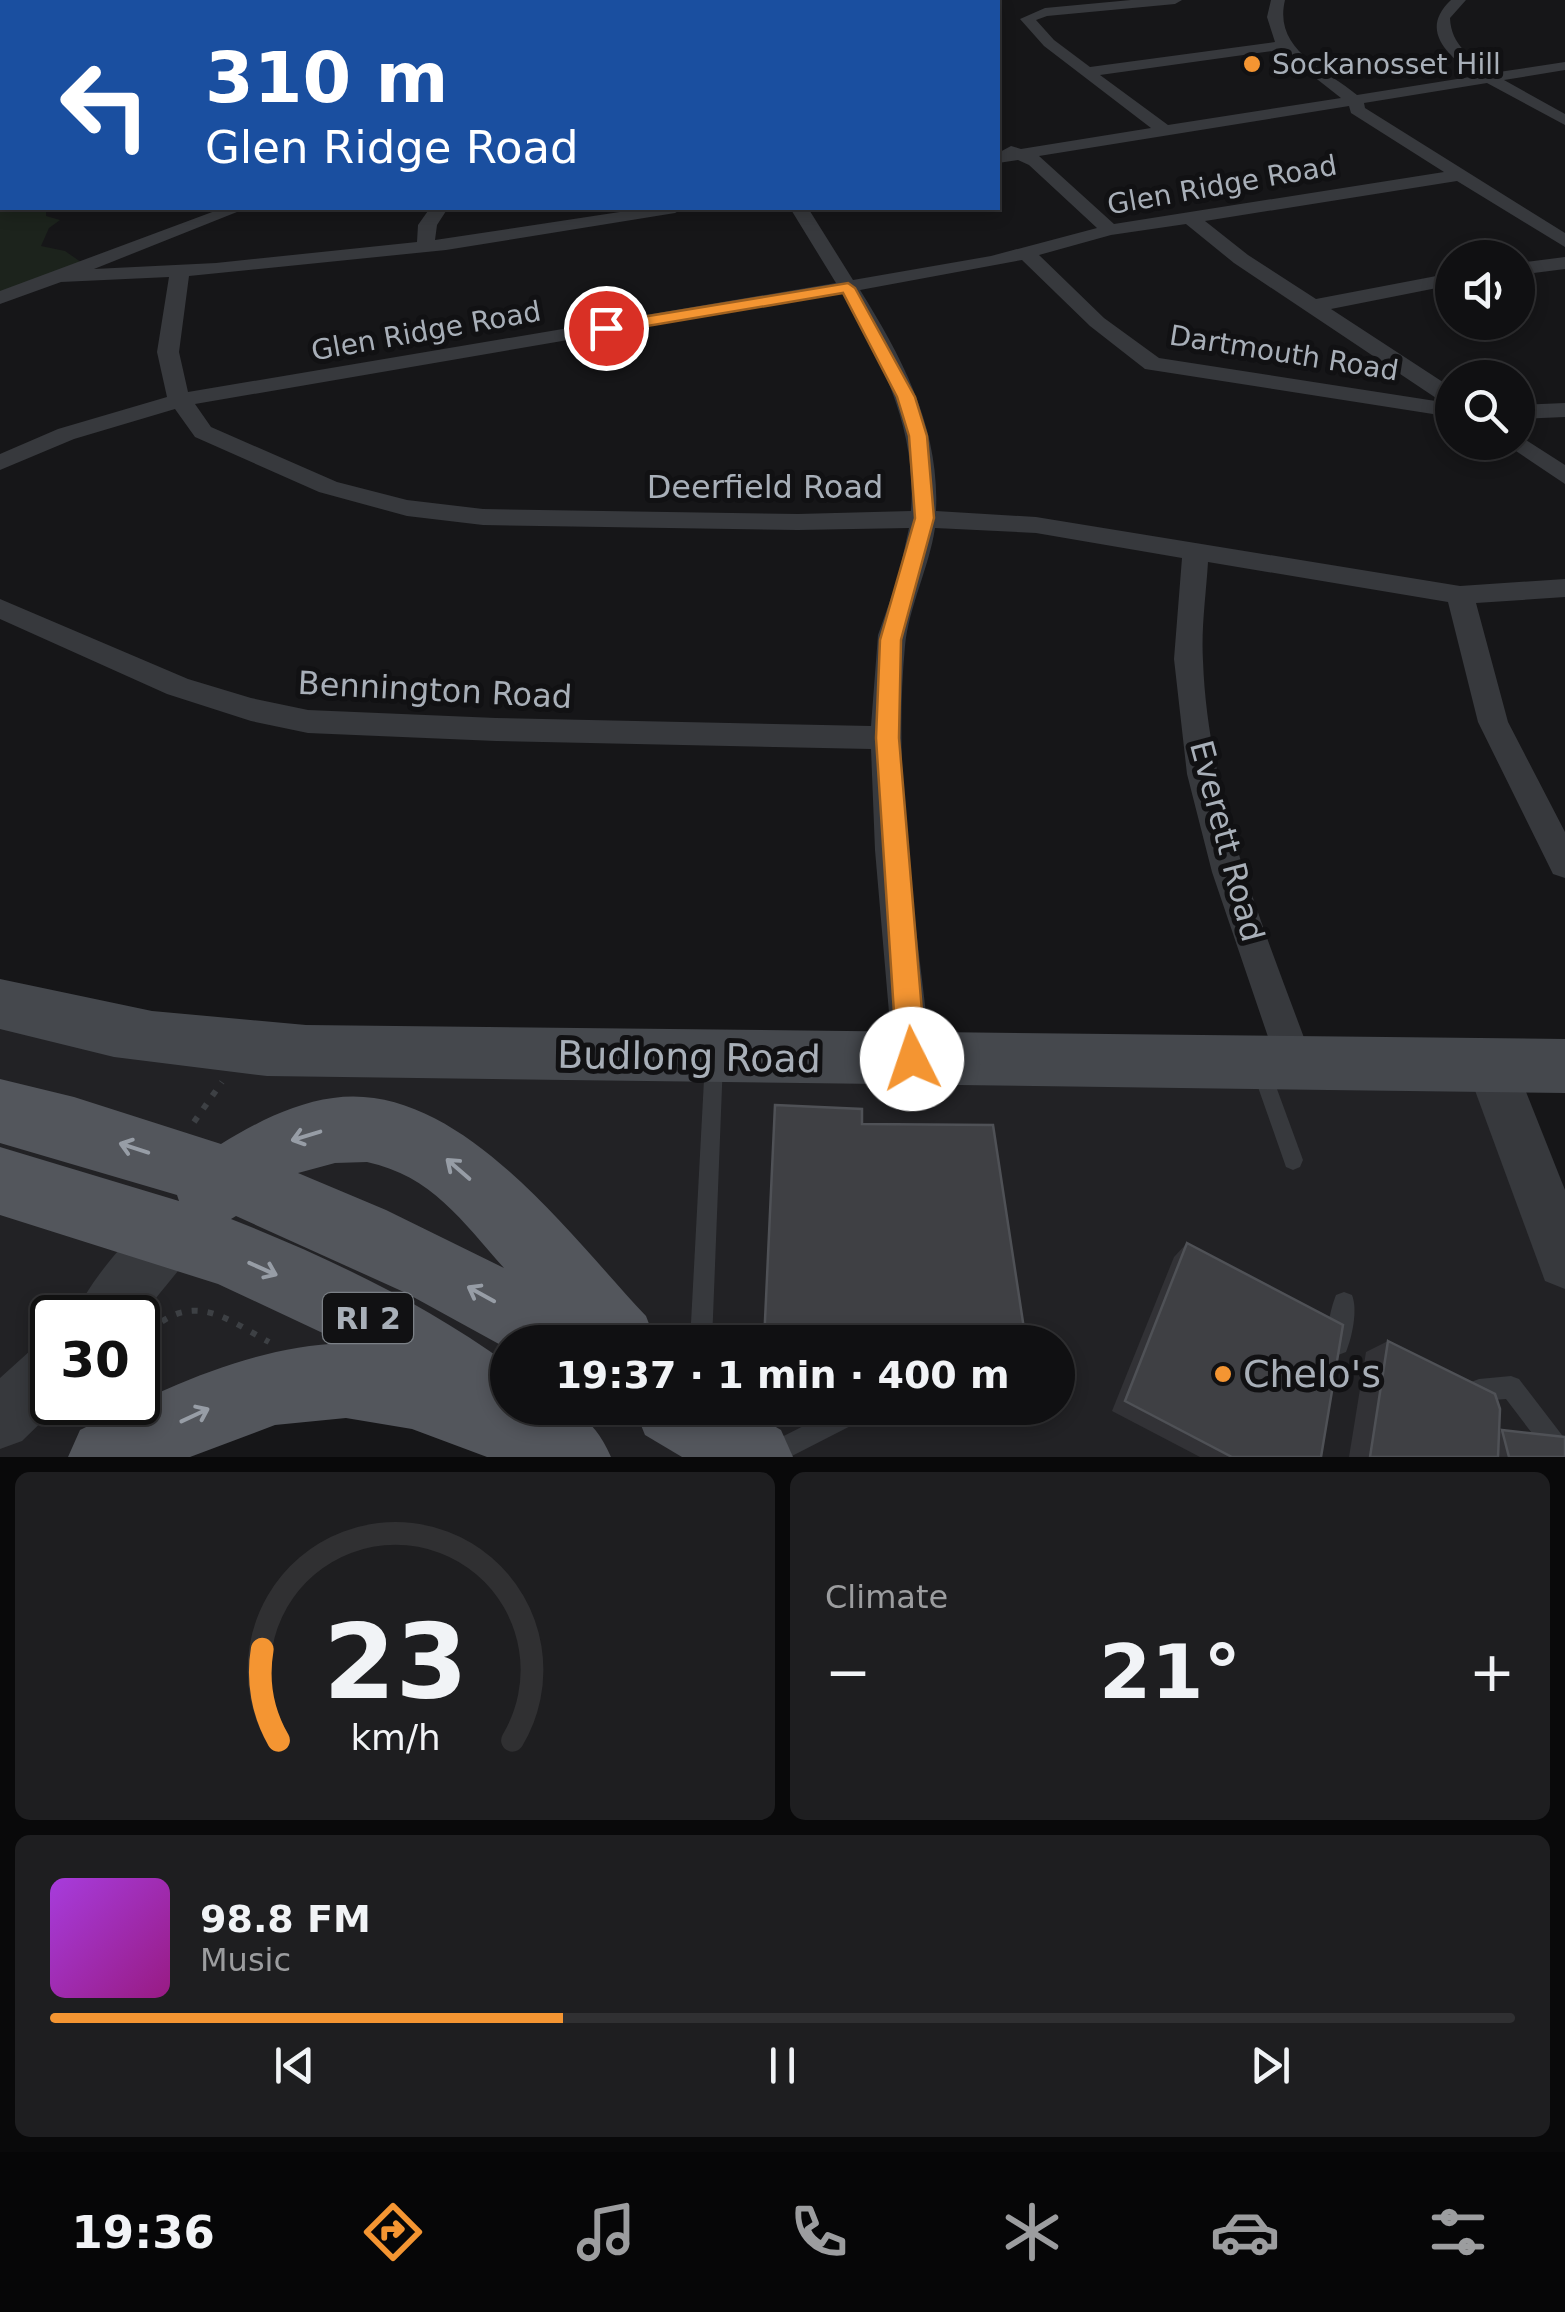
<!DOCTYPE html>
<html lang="en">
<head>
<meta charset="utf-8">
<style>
	body { margin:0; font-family:"DejaVu Sans",sans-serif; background:#1e1e20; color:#f1f3f6; height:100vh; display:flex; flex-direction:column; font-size:38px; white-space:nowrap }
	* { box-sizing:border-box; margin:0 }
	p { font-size:32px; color:#9c9d9f }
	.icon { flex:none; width:55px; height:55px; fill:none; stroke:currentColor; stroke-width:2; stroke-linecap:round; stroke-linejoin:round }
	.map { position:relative; height:1457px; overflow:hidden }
	.details { display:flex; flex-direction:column; gap:15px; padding:15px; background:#09090a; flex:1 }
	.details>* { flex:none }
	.banner { position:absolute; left:0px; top:0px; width:1000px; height:210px; box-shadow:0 5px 15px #0003,0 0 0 2px #303032; background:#1a4fa0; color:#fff; overflow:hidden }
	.fabs { position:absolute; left:1435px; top:240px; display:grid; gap:20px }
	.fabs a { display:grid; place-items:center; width:100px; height:100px; border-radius:50%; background:#101012; box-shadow:0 5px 15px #0003,0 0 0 2px #303032; font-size:50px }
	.speed { position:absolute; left:30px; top:1295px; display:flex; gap:20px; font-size:50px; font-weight:700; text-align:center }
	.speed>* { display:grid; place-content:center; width:130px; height:130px; border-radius:50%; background:#101012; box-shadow:0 5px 15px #0003,0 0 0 2px #303032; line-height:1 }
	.speed .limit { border:5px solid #111; border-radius:15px; background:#fff; color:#111 }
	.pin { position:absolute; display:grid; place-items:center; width:85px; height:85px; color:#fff; margin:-42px; border:5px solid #fff; border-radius:50%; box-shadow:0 2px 10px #0007 }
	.me { position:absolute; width:110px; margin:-55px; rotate:356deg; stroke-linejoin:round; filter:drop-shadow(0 0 8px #0008) }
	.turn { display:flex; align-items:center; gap:35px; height:210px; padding:0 40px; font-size:45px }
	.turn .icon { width:130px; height:130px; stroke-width:2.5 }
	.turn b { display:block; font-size:70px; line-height:85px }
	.big { font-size:75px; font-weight:700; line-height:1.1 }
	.details .tile { flex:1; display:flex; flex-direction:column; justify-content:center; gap:15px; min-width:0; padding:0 35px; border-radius:15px; background:#1e1e20 }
	.details .dial { align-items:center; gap:0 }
	.dial svg { height:260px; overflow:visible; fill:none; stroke:#303032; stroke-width:7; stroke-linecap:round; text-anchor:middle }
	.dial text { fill:#f1f3f6; stroke:none }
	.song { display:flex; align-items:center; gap:30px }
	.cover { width:120px; height:120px; border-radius:15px; background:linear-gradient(135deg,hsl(280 70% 55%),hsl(310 70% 35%)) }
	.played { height:10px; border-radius:5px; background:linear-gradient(90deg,#f49532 35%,#303032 35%) }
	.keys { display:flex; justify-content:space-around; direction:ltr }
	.heat { display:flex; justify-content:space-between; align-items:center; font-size:55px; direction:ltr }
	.details .tiles { flex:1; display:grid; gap:15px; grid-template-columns:1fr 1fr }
	.tile:last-child { grid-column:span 2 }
	.trip { position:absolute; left:490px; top:1325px; width:585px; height:100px; border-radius:50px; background:#101012; box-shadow:0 5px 15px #0003,0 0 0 2px #303032; font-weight:700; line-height:100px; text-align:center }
	.tabs { display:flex; height:160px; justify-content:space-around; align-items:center; background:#060607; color:#9c9d9f }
	.tabs .icon { width:70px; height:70px }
	.tabs .current { color:#f49532 }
	.tabs b { font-size:45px; color:#f1f3f6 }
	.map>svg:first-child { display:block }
	.built { fill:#222225; fill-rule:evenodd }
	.green { fill:#1c231c }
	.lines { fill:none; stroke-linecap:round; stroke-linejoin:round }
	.path { stroke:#3d4044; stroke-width:6; stroke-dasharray:6 10; stroke-linecap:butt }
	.service { fill:#37393d; fill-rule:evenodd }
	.minor { fill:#37393d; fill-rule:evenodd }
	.tertiary { fill:#37393d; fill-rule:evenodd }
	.secondary { fill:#45484d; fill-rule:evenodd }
	.primary { fill:#53565c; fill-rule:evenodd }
	.wall { fill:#323236 }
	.building { fill:#3f4044; stroke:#4f5156; stroke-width:2.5 }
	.oneway { stroke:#979da6 }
	.route { fill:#f49532; stroke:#9f6120; stroke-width:2.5 }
	.poi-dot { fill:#f49532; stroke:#111113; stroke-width:4 }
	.labels { text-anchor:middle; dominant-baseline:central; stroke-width:10; stroke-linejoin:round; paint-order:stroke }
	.far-poi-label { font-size:28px; fill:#a8afb8; stroke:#111113; text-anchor:start }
	.far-street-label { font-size:28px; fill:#a8afb8; stroke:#111113 }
	.shield { fill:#111113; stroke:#7b8086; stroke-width:2.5 }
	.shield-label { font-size:30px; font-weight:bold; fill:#a8afb8 }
	.street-label { font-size:32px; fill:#a8afb8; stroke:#111113 }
	.near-street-label { font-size:38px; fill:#a8afb8; stroke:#111113 }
	.near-poi-label { font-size:38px; fill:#a8afb8; stroke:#111113; text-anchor:start }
</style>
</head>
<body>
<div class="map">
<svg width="1565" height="1457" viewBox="0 0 1565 1457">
	<rect width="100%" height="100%" fill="#161618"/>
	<path class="built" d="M0,1009L73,1029L1478,1068L1565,1225V1457H570L321,1388L126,1457H0ZM52,1318H138V1402H52ZM508,1342H1058V1408H508Z"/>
	<polygon class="green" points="0,66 2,208 46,209 46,216 60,220 49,228 41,246 65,251 88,267 0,298"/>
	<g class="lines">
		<g class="path">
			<polyline points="194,1122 222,1082"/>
			<path d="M149,1327L152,1329C195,1292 227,1319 269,1342"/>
			<polyline points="138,1344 152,1329"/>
		</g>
		<g class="service">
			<polygon points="714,1052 721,1055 723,1061 712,1342 690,1342 705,1061 707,1055"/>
			<polygon points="1261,1061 1268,1064 1270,1070 1303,1160 1300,1167 1293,1170 1286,1167 1252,1070 1254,1064"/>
			<path d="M1344,1292L1352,1295C1358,1310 1352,1337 1346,1352L1338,1355L1330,1352C1324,1337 1330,1310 1336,1295Z"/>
			<polygon points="1511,1376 1519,1379 1565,1439 1565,1457 1550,1457 1506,1399 1479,1401 1471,1398 1468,1390 1471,1382 1479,1379"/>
			<polygon points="839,1408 873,1408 870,1416 790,1457 754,1457 758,1449"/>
		</g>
		<g class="minor">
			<polygon points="37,0 52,0 54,2 39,2"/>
			<polygon points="241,0 258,0 260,2 243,2"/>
			<polygon points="605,0 619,0 620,2 607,2"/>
			<path d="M1131,0H1182L1175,4L1047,16L1036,20L1054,40L1090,67L1275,42L1267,17L1271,0H1285C1273,50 1324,68 1357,95L1476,76C1449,56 1418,31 1451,0H1466L1450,18C1451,45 1471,58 1492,73L1565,62V70L1504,80L1565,114V125L1487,83L1364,103L1365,108L1565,233V247L1457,181L1205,221L1248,255L1316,299L1452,273V285L1331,309L1452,388V417L1145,369L1090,326L1022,260L860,290C903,359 940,429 936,511L1036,517L1460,586L1565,579V597L1476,603L1508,722L1565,832V878L1553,874L1478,722L1448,602L1208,562C1206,595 1201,628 1203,661C1208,801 1267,935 1314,1065L1308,1078L1295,1083L1282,1078L1212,872L1187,774L1174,659L1182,558L1036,533L935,528C929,568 909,606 905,646C892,784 917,922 931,1059L925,1072L912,1077L899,1072L893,1059L875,850L871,749L496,741L308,733L251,721L167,694L0,619V599L188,679L251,698L308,710L496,718L871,726L878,635L898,578L909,528L798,530L483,525L407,516L319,492L195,437L175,409L74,439L0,470V454L58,429L167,397L157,352L169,277L61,282L0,304V291L223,208H247L94,269L216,263L417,242L418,225L430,208H448L437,225L435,240L646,208H684L675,213L446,250L189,276L179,352L188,392L836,283L790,208H808L853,280L991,256L1097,228L1029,165L1018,160L998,163V153L1011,146L1021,149L1151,128L1044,46L1020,19L1045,8ZM1280,50L1341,98L1168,125L1100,75ZM1349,106L1351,113L1444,172L1114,224L1039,156ZM1186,224L1234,263L1442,402L1159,358L1104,318L1039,255L1111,235ZM842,293C883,361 917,430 911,511L798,514L483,509L407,500L337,482L211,427L195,404Z"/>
			<polygon points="1565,257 1565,269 1518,275 1518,263"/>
			<polygon points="1565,403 1565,417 1518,419 1518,405"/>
			<polygon points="1518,435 1565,465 1565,484 1510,447 1507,442 1518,442"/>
		</g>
		<g class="tertiary">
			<polygon points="1491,1042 1509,1049 1565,1190 1565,1289 1545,1281 1466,1066 1473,1049"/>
			<path d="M171,1207L191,1215L199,1235L191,1255L138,1320L73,1318C88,1283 137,1221 171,1207Z"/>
			<polygon points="52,1341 52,1402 62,1402 22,1441 0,1449 0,1378 31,1350"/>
		</g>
		<polygon class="secondary" points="0,979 152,1011 306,1025 1565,1039 1565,1093 267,1076 114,1057 0,1029"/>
		<g class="primary">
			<path d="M0,1079L74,1097L221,1144C255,1123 294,1103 333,1098C458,1080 569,1235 646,1316L656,1342H508V1349L406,1293L236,1216L231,1219C329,1258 422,1302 508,1364V1408C560,1408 588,1403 611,1457H487L412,1429L346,1418L275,1425L190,1457H68L80,1430C164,1389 248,1347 344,1343L218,1284L0,1215V1147L179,1201L177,1195L0,1143ZM367,1162C432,1176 462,1221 504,1268L386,1210L298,1173L335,1163Z"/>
			<polygon points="634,1408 744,1408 781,1430 793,1457 682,1457 645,1435"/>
		</g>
	</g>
	<g class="wall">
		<polygon points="1187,1243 1321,1457 1200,1457 1112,1411 1174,1257"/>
		<polygon points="1388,1341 1499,1432 1502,1430 1565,1457 1349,1457 1366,1352"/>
	</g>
	<g class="building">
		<polygon points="775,1105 862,1109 862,1124 993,1125 1026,1342 865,1342 862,1341 764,1342"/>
		<polygon points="1187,1243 1343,1325 1321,1457 1232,1457 1125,1401"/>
		<polygon points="1388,1341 1495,1394 1500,1409 1498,1457 1370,1457"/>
		<polygon points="1502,1430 1565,1437 1565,1457 1509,1457"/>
	</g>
	<defs><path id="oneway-shaft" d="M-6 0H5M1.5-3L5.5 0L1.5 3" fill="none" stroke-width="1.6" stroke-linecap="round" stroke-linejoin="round" transform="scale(2.5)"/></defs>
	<g class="oneway">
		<use href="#oneway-shaft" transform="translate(306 1136) rotate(163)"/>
		<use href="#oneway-shaft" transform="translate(134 1148) rotate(-162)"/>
		<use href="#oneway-shaft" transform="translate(458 1169) rotate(-139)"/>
		<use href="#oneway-shaft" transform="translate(263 1269) rotate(24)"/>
		<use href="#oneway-shaft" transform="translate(481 1294) rotate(-151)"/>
		<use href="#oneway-shaft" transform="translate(195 1415) rotate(-25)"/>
	</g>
	<polygon class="route" points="848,283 855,288 915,397 927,436 934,518 901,640 899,738 926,1059 922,1069 912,1073 901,1069 897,1059 876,738 880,640 915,518 909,436 897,397 843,293 606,333 598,328 606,323"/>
	<g class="poi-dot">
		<circle cx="1252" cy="64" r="10"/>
		<circle cx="1223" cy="1374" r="10"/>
	</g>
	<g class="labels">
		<g class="far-poi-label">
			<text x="1272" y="64">Sockanosset Hill</text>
		</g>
		<g class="far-street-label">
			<text transform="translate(1222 185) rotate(-10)">Glen Ridge Road</text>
			<text transform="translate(426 331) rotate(-10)">Glen Ridge Road</text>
			<text transform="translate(1284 353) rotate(9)">Dartmouth Road</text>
		</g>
		<rect class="shield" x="323" y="1293" width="90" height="50" rx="8"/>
		<g class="shield-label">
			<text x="368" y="1318">RI 2</text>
		</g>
		<g class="street-label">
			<text x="765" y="487">Deerfield Road</text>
			<text transform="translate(435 690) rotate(3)">Bennington Road</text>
			<text transform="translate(1227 841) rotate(75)">Everett Road</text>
		</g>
		<g class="near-street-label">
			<text transform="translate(689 1057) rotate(1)">Budlong Road</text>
		</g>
		<g class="near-poi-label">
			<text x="1243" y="1374">Chelo's</text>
		</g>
	</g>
</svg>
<div class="fabs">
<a><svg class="icon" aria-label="sound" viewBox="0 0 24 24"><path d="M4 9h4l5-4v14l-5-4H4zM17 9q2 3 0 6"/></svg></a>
<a><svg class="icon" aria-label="search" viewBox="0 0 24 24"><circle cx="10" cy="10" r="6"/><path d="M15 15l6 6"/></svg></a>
</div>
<div class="speed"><div class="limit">30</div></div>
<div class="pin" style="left:606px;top:328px;background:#d93025"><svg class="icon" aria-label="arrive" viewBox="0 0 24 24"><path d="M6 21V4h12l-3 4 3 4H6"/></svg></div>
<svg class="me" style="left:912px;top:1059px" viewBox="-20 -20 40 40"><circle r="19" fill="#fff"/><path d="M0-13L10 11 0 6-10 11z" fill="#f49532"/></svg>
<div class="trip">19:37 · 1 min · 400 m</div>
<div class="banner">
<div class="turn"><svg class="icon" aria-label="left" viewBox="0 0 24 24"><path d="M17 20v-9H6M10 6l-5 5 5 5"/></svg><div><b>310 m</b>Glen Ridge Road</div></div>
</div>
</div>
<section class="details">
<div class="tiles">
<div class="tile dial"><svg viewBox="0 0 100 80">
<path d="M14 69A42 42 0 1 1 86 69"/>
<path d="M14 69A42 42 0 0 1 9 41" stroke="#f49532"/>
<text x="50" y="56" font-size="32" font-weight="700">23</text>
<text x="50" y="72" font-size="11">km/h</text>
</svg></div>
<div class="tile"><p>Climate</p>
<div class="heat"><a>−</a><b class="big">21°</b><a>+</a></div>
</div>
<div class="tile">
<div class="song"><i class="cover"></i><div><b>98.8 FM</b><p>Music</p></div></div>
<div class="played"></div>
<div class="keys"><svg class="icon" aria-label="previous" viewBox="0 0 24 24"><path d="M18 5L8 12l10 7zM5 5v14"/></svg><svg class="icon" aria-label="pause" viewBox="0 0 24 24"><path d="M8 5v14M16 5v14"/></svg><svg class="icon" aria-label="next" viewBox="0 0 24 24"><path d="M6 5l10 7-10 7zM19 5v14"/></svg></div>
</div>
</div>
</section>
<nav class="tabs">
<b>19:36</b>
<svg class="icon current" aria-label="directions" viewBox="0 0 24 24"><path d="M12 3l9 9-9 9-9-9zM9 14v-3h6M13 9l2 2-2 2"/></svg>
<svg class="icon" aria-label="music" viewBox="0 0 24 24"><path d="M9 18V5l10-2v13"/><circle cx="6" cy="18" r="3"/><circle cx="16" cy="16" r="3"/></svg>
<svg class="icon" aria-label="phone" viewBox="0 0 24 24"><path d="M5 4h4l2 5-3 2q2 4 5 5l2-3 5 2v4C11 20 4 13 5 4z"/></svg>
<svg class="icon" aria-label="climate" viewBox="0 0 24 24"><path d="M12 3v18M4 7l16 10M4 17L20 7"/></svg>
<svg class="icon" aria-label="car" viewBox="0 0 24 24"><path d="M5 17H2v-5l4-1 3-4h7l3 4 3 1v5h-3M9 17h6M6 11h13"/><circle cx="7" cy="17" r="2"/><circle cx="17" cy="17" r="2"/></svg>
<svg class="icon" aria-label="filters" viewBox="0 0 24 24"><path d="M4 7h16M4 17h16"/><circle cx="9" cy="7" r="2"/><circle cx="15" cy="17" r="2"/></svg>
</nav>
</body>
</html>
